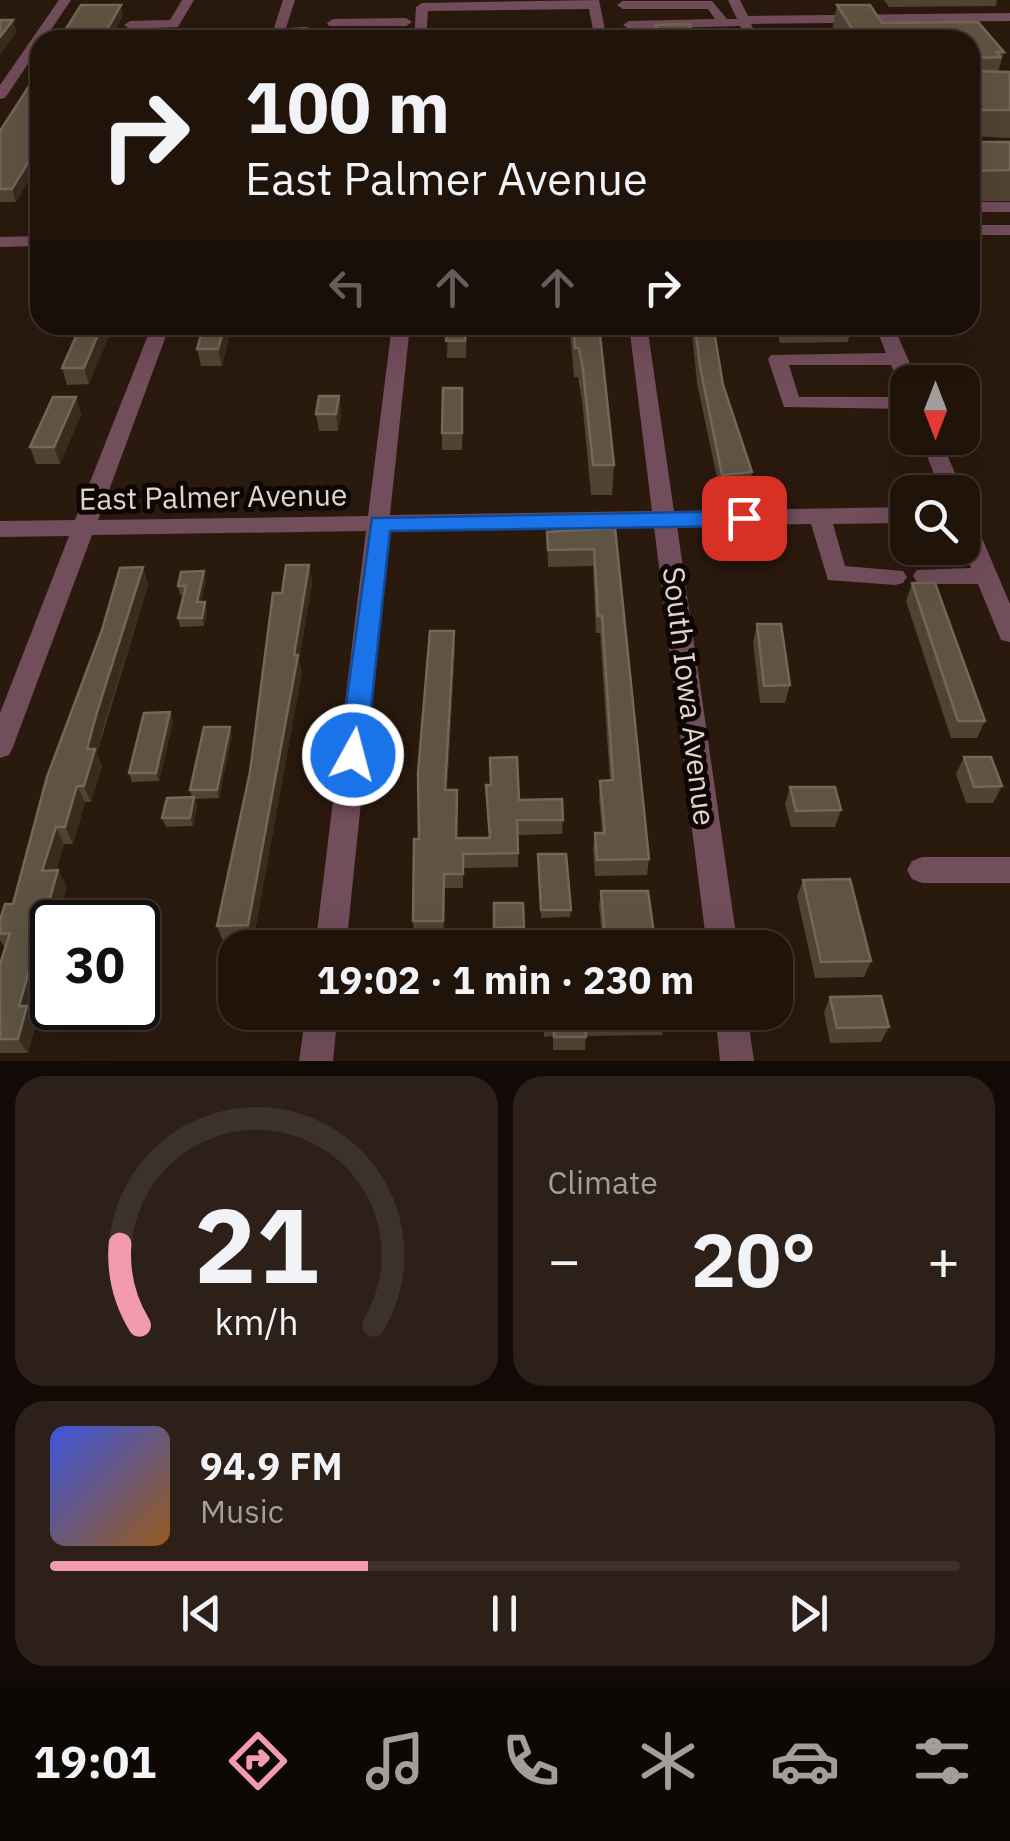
<!DOCTYPE html>
<html lang="en">
<head>
<meta charset="utf-8">
<style>
	body { margin:0; font-family:"IBM Plex Sans",sans-serif; background:#2d2018; color:#f1f3f6; height:100vh; display:flex; flex-direction:column; font-size:38px; white-space:nowrap }
	* { box-sizing:border-box; margin:0 }
	p { font-size:32px; color:#a29e9c }
	.icon { flex:none; width:55px; height:55px; fill:none; stroke:currentColor; stroke-width:2; stroke-linecap:round; stroke-linejoin:round }
	.map { position:relative; height:1061px; overflow:hidden }
	.details { display:flex; flex-direction:column; gap:15px; padding:15px; background:#120a06; flex:1 }
	.details>* { flex:none }
	.banner { position:absolute; left:30px; top:30px; width:950px; height:305px; border-radius:30px; box-shadow:0 10px 40px #0002,0 0 0 2px #3d322b; background:#20130a; color:#f1f3f6; overflow:hidden }
	.needle { width:65px; rotate:180deg }
	.controls { position:absolute; left:890px; top:365px; display:grid; gap:20px }
	.controls a { display:grid; place-items:center; width:90px; height:90px; border-radius:20px; background:#20130a; box-shadow:0 10px 40px #0002,0 0 0 2px #3d322b; font-size:50px }
	.speed { position:absolute; left:30px; top:900px; display:flex; gap:20px; font-size:50px; font-weight:700; text-align:center }
	.speed>* { display:grid; place-content:center; width:130px; height:130px; border-radius:50%; background:#20130a; box-shadow:0 10px 40px #0002,0 0 0 2px #3d322b; line-height:1 }
	.speed .limit { border:5px solid #111; border-radius:15px; background:#fff; color:#111 }
	.pin { position:absolute; display:grid; place-items:center; width:85px; height:85px; color:#fff; margin:-42px; border-radius:20px; box-shadow:0 5px 15px #0006 }
	.me { position:absolute; width:110px; margin:-55px; rotate:7deg; stroke-linejoin:round; filter:drop-shadow(0 0 8px #0008) }
	.turn { display:flex; align-items:center; gap:35px; height:210px; padding:0 50px; font-size:45px }
	.turn .icon { width:130px; height:130px; stroke-width:2.5 }
	.turn b { display:block; font-size:70px; line-height:85px }
	.lanes { display:flex; align-items:center; height:95px; padding:0 50px; background:#0003; justify-content:center; gap:50px; direction:ltr }
	.lanes .off { opacity:.35 }
	.big { font-size:75px; font-weight:800; line-height:1.1 }
	.details .card { flex:1; display:flex; flex-direction:column; justify-content:center; gap:15px; min-width:0; padding:0 35px; border-radius:30px; background:#2d2018 }
	.details .dial { align-items:center; gap:0 }
	.dial svg { height:260px; overflow:visible; fill:none; stroke:#3d322b; stroke-width:7; stroke-linecap:round; text-anchor:middle }
	.dial text { fill:#f1f3f6; stroke:none }
	.song { display:flex; align-items:center; gap:30px }
	.cover { width:120px; height:120px; border-radius:15px; background:linear-gradient(135deg,hsl(230 70% 55%),hsl(30 70% 35%)) }
	.played { height:10px; border-radius:5px; background:linear-gradient(90deg,#f29aae 35%,#3d322b 35%) }
	.keys { display:flex; justify-content:space-around; direction:ltr }
	.heat { display:flex; justify-content:space-between; align-items:center; font-size:55px; direction:ltr }
	.details .tiles { flex:1; display:grid; gap:15px; grid-template-columns:1fr 1fr }
	.card:last-child { grid-column:span 2 }
	.trip { position:absolute; left:218px; top:930px; width:575px; height:100px; border-radius:30px; background:#20130a; box-shadow:0 10px 40px #0002,0 0 0 2px #3d322b; font-weight:800; line-height:100px; text-align:center }
	.tabs { display:flex; height:160px; justify-content:space-around; align-items:center; background:#0d0804; color:#a29e9c }
	.tabs .icon { width:70px; height:70px }
	.tabs .current { color:#f29aae }
	.tabs b { font-size:45px; color:#f1f3f6 }
	.map>svg:first-child { display:block }
	.lines { fill:none; stroke-linecap:round; stroke-linejoin:round }
	.minor { fill:#724d5b; fill-rule:evenodd }
	.wall { fill:#504332 }
	.shaded-wall { fill:#3a2c1c }
	.building { fill:#5f5342; stroke:#746758; stroke-width:2.5 }
	.route { fill:#1a73e8; stroke:#114b97; stroke-width:2.5 }
	.labels { text-anchor:middle; dominant-baseline:central; stroke-width:10; stroke-linejoin:round; paint-order:stroke }
	.street-label { font-size:30px; fill:#e0d4cc; stroke:#0d0603 }
</style>
</head>
<body>
<div class="map">
<svg width="1010" height="1061" viewBox="0 0 1010 1061">
	<rect width="100%" height="100%" fill="#2a190d"/>
	<g class="lines">
		<g class="minor">
			<polygon points="59,0 71,0 44,40 40,40 40,46 5,98 0,99 0,85"/>
			<polygon points="182,0 194,0 178,27 130,29 124,25 130,21 170,20"/>
			<polygon points="283,0 295,0 286,28 305,27 345,36 339,40 305,35 199,39 193,35 199,31 274,28"/>
			<polygon points="599,0 607,40 595,40 589,9 428,11 426,40 414,40 416,7 422,3"/>
			<polygon points="728,0 740,0 748,16 1010,13 1010,21 751,24 759,40 747,40 740,26 629,29 623,25 629,21 715,19 708,9 623,9 617,5 623,1 712,1 727,19 737,19"/>
			<polygon points="333,19 406,18 412,22 406,26 329,26 327,23"/>
			<rect x="970" y="202" width="40" height="10"/>
			<rect x="970" y="225" width="40" height="10"/>
			<polygon points="40,236 40,246 0,247 0,237"/>
			<polygon points="152,325 170,325 98,520 368,516 392,325 410,325 390,515 652,511 629,325 647,325 674,511 908,507 908,523 833,524 845,566 903,571 907,577 903,583 895,585 828,580 811,524 677,526 738,948 707,948 654,527 389,531 346,948 315,948 366,531 92,535 13,747 9,755 0,758 0,713 69,536 0,537 0,521 75,520"/>
			<polygon points="875,325 893,325 918,382 908,382 908,389 901,387 891,365 789,365 799,397 908,397 908,409 784,407 768,359 771,355 886,353"/>
			<polygon points="920,438 940,438 963,492 962,493 941,492"/>
			<polygon points="962,510 973,517 1010,604 1010,642 1001,640 978,584 925,584 917,582 913,576 917,570 971,568 962,546"/>
			<polygon points="922,857 1010,857 1010,883 922,883 912,879 907,870 912,861"/>
			<polygon points="306,1012 338,1012 333,1061 299,1061"/>
			<polygon points="715,1012 747,1012 754,1061 720,1061"/>
		</g>
	</g>
	<g class="wall">
		<polygon points="884,0 997,0 996,6 889,7"/>
		<polygon points="837,5 870,5 882,23 978,22 1004,52 998,72 1010,72 1010,138 970,136 970,40 836,40 837,38 832,30"/>
		<polygon points="656,25 695,40 654,40"/>
		<polygon points="0,131 16,202 0,202"/>
		<rect x="970" y="142" width="40" height="59"/>
		<polygon points="81,325 89,384 67,385 62,368"/>
		<polygon points="204,325 232,325 222,366 201,366 197,349"/>
		<polygon points="448,325 467,325 466,358 447,358"/>
		<polygon points="560,325 599,325 614,465 612,495 591,495 582,400 578,377 574,377 570,332 561,332"/>
		<polygon points="693,325 713,325 723,385 752,472 749,490 720,492 697,383 692,333"/>
		<polygon points="763,325 852,325 848,342 780,343 777,331 765,331"/>
		<polygon points="339,396 341,413 338,431 319,431 316,414"/>
		<polygon points="76,397 81,414 60,464 36,464 30,447"/>
		<polygon points="463,405 462,450 442,450 442,433"/>
		<polygon points="615,528 649,859 647,875 595,876 593,849 595,833 602,833 599,797 600,781 610,780 600,633 596,633 593,566 548,567 547,532"/>
		<polygon points="309,565 312,582 299,660 302,672 253,941 223,941 217,926 250,772 282,593"/>
		<polygon points="143,567 148,585 97,753 102,766 91,802 85,802 73,844 64,844 56,871 58,870 67,887 57,922 52,922 52,937 31,1011 37,1020 28,1053 0,1053 0,964 5,948 0,940 0,920 13,904"/>
		<polygon points="206,580 201,602 207,611 204,626 180,627 178,618 183,595 180,595 178,586"/>
		<polygon points="912,583 985,721 977,738 951,738 906,601"/>
		<polygon points="757,624 790,685 785,703 760,703 753,642"/>
		<polygon points="455,647 447,790 458,805 457,838 489,838 519,800 563,820 562,834 518,835 518,867 463,868 463,888 445,888 444,934 414,935 413,921 419,839"/>
		<polygon points="170,712 173,721 159,781 132,782 129,773"/>
		<polygon points="232,735 219,798 195,799 197,806 193,826 166,827 162,818 192,797 190,790"/>
		<polygon points="964,757 1002,786 993,803 966,803 956,774"/>
		<polygon points="790,787 841,810 835,827 791,827 785,804"/>
		<polygon points="538,863 571,910 570,917 541,918"/>
		<polygon points="803,880 871,961 864,977 815,978 797,896"/>
		<polygon points="601,891 656,948 603,948 599,906"/>
		<polygon points="494,903 523,903 524,935 494,935"/>
		<polygon points="830,997 889,1027 881,1042 830,1043 824,1012"/>
		<polygon points="544,1012 665,1021 662,1035 586,1036 585,1050 553,1050 553,1036 544,1037"/>
	</g>
	<g class="shaded-wall">
		<polygon points="121,5 123,16 110,40 101,40"/>
		<polygon points="13,20 17,32 0,55 0,37"/>
		<polygon points="978,109 970,136 970,110"/>
		<polygon points="40,143 40,162 16,202 12,189"/>
		<polygon points="102,325 114,325 89,384 84,368"/>
		<polygon points="225,325 232,325 222,366 218,349"/>
		<polygon points="339,396 341,413 338,431 336,414"/>
		<polygon points="76,397 81,414 60,464 54,447"/>
		<polygon points="309,565 312,582 299,660 302,672 253,941 248,925"/>
		<polygon points="143,567 148,585 103,729 97,753 102,766 91,802 84,786 87,749 97,712"/>
		<polygon points="204,571 206,580 199,611 197,602"/>
		<polygon points="205,602 207,611 204,626 202,618"/>
		<polygon points="454,631 455,647 446,805 445,790"/>
		<polygon points="170,712 173,721 159,781 156,773"/>
		<polygon points="230,727 232,735 219,798 217,790"/>
		<polygon points="77,786 85,802 73,844 65,827"/>
		<polygon points="194,797 197,806 193,826 190,818"/>
		<polygon points="56,827 64,844 51,887 42,871"/>
		<polygon points="58,870 67,887 57,922 52,922 52,937 31,1011 37,1020 28,1053 18,1039 19,1006"/>
		<polygon points="444,874 445,888 444,934 443,921"/>
	</g>
	<g class="building">
		<polygon points="81,5 121,5 101,40 59,40"/>
		<polygon points="837,5 870,5 882,23 978,22 1004,52 997,52 1000,57 975,58 975,71 1010,72 1010,110 970,110 970,40 844,40 838,31 853,30"/>
		<polygon points="0,20 13,20 0,37"/>
		<polygon points="689,24 695,40 660,40 656,25"/>
		<polygon points="40,69 40,143 12,189 0,189 0,131"/>
		<polygon points="970,142 1010,142 1010,170 970,171"/>
		<polygon points="81,325 102,325 84,368 62,368"/>
		<polygon points="204,325 225,325 218,349 197,349"/>
		<polygon points="448,325 466,325 465,341 446,341"/>
		<polygon points="573,325 599,325 614,465 593,465 583,370 579,348 575,348"/>
		<polygon points="695,325 713,325 723,385 752,472 722,475 700,366"/>
		<polygon points="443,388 462,388 462,433 442,433"/>
		<polygon points="319,396 339,396 336,414 316,414"/>
		<polygon points="53,397 76,397 54,447 30,447"/>
		<polygon points="615,528 649,859 597,860 595,833 605,833 600,781 613,780 602,616 598,616 594,549 548,550 547,532"/>
		<polygon points="286,565 309,565 294,655 298,655 248,925 217,926 250,772 273,593 282,593"/>
		<polygon points="143,567 97,712 87,749 95,749 84,786 77,786 65,827 56,827 42,871 58,870 19,1006 27,1006 18,1039 0,1039 0,964 10,933 0,934 0,920 5,904 13,904 47,777 102,630 120,568"/>
		<polygon points="204,571 197,602 205,602 202,618 178,618 186,586 178,586 181,572"/>
		<polygon points="912,583 935,583 985,721 958,721"/>
		<polygon points="757,624 781,624 790,685 764,686"/>
		<polygon points="430,631 454,631 445,790 457,790 456,838 490,838 486,785 491,785 490,758 517,757 519,800 562,799 563,820 517,820 518,853 463,854 463,874 444,874 443,921 413,921 414,839 419,839 418,773"/>
		<polygon points="170,712 156,773 129,773 144,713"/>
		<polygon points="204,727 230,727 217,790 190,790"/>
		<polygon points="964,757 991,757 1002,786 974,787"/>
		<polygon points="790,787 835,787 841,810 796,811"/>
		<polygon points="194,797 190,818 162,818 167,798"/>
		<polygon points="538,854 566,854 571,910 541,910"/>
		<polygon points="850,879 871,961 821,962 803,880"/>
		<polygon points="601,891 648,891 656,948 606,948"/>
		<polygon points="494,903 523,903 524,927 494,928"/>
		<polygon points="564,940 565,948 535,948 534,941"/>
		<polygon points="881,996 889,1027 837,1028 830,997"/>
		<polygon points="544,1012 664,1012 665,1021 585,1023 586,1037 554,1037 554,1023 544,1023"/>
	</g>
	<polygon class="route" points="744,511 755,518 744,526 390,531 366,755 362,763 343,763 339,755 372,518"/>
	<g class="labels">
		<g class="street-label">
			<text transform="translate(213 496) rotate(-1)">East Palmer Avenue</text>
			<text transform="translate(690 696) rotate(83)">South Iowa Avenue</text>
		</g>
	</g>
</svg>
<div class="controls">
<a><svg class="needle" viewBox="-14 -14 28 28"><path d="M0-13l5 13h-10z" fill="#e53935"/><path d="M0 13l5-13h-10z" fill="#a29e9c"/></svg></a>
<a><svg class="icon" aria-label="search" viewBox="0 0 24 24"><circle cx="10" cy="10" r="6"/><path d="M15 15l6 6"/></svg></a>
</div>
<div class="speed"><div class="limit">30</div></div>
<div class="pin" style="left:744px;top:518px;background:#d93025"><svg class="icon" aria-label="arrive" viewBox="0 0 24 24"><path d="M6 21V4h12l-3 4 3 4H6"/></svg></div>
<svg class="me" style="left:353px;top:755px" viewBox="-20 -20 40 40"><circle r="17" fill="#1a73e8" stroke="#fff" stroke-width="3"/><path d="M0-11L8 9 0 5-8 9z" fill="#fff"/></svg>
<div class="trip">19:02 · 1 min · 230 m</div>
<div class="banner">
<div class="turn"><svg class="icon" aria-label="right" viewBox="0 0 24 24"><path d="M7 20v-9h11M14 6l5 5-5 5"/></svg><div><b>100 m</b>East Palmer Avenue</div></div>
<div class="lanes"><svg class="icon off" aria-label="left" viewBox="0 0 24 24"><path d="M17 20v-9H6M10 6l-5 5 5 5"/></svg><svg class="icon off" aria-label="ahead" viewBox="0 0 24 24"><path d="M12 20V5M6 11l6-6 6 6"/></svg><svg class="icon off" aria-label="ahead" viewBox="0 0 24 24"><path d="M12 20V5M6 11l6-6 6 6"/></svg><svg class="icon" aria-label="right" viewBox="0 0 24 24"><path d="M7 20v-9h11M14 6l5 5-5 5"/></svg></div>
</div>
</div>
<section class="details">
<div class="tiles">
<div class="card dial"><svg viewBox="0 0 100 80">
<path d="M14 69A42 42 0 1 1 86 69"/>
<path d="M14 69A42 42 0 0 1 8 44" stroke="#f29aae"/>
<text x="50" y="56" font-size="32" font-weight="700">21</text>
<text x="50" y="72" font-size="11">km/h</text>
</svg></div>
<div class="card"><p>Climate</p>
<div class="heat"><a>−</a><b class="big">20°</b><a>+</a></div>
</div>
<div class="card">
<div class="song"><i class="cover"></i><div><b>94.9 FM</b><p>Music</p></div></div>
<div class="played"></div>
<div class="keys"><svg class="icon" aria-label="previous" viewBox="0 0 24 24"><path d="M18 5L8 12l10 7zM5 5v14"/></svg><svg class="icon" aria-label="pause" viewBox="0 0 24 24"><path d="M8 5v14M16 5v14"/></svg><svg class="icon" aria-label="next" viewBox="0 0 24 24"><path d="M6 5l10 7-10 7zM19 5v14"/></svg></div>
</div>
</div>
</section>
<nav class="tabs">
<b>19:01</b>
<svg class="icon current" aria-label="directions" viewBox="0 0 24 24"><path d="M12 3l9 9-9 9-9-9zM9 14v-3h6M13 9l2 2-2 2"/></svg>
<svg class="icon" aria-label="music" viewBox="0 0 24 24"><path d="M9 18V5l10-2v13"/><circle cx="6" cy="18" r="3"/><circle cx="16" cy="16" r="3"/></svg>
<svg class="icon" aria-label="phone" viewBox="0 0 24 24"><path d="M5 4h4l2 5-3 2q2 4 5 5l2-3 5 2v4C11 20 4 13 5 4z"/></svg>
<svg class="icon" aria-label="climate" viewBox="0 0 24 24"><path d="M12 3v18M4 7l16 10M4 17L20 7"/></svg>
<svg class="icon" aria-label="car" viewBox="0 0 24 24"><path d="M5 17H2v-5l4-1 3-4h7l3 4 3 1v5h-3M9 17h6M6 11h13"/><circle cx="7" cy="17" r="2"/><circle cx="17" cy="17" r="2"/></svg>
<svg class="icon" aria-label="filters" viewBox="0 0 24 24"><path d="M4 7h16M4 17h16"/><circle cx="9" cy="7" r="2"/><circle cx="15" cy="17" r="2"/></svg>
</nav>
</body>
</html>
